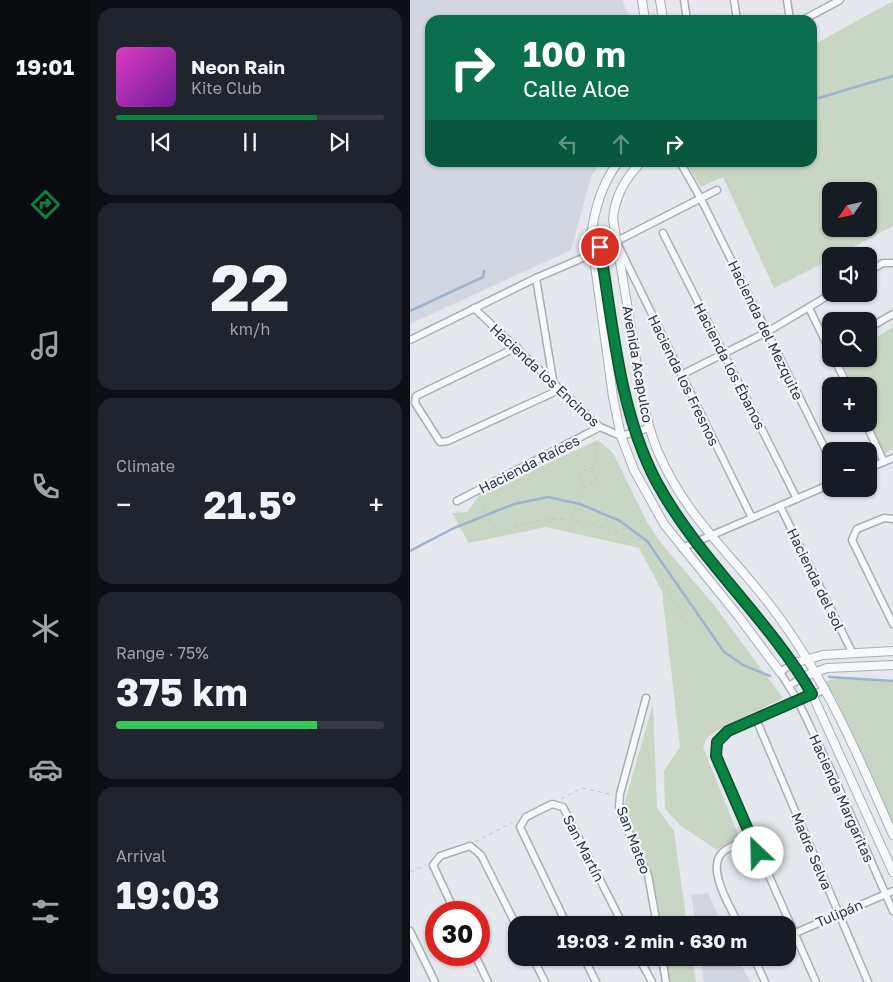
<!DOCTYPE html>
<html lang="en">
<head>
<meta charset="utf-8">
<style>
	body { margin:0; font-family:"Golos Text",sans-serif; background:#20242c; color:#f1f3f6; height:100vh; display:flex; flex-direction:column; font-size:19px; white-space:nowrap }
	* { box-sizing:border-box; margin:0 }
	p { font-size:16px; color:#9ea1a6 }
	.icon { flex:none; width:28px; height:28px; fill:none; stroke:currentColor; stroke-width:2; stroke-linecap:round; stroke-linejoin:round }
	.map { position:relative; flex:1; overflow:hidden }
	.panel { display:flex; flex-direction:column; gap:8px; padding:8px; background:#0d0f14; width:320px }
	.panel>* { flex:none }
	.top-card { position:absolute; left:15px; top:15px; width:392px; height:152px; border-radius:15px; box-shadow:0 1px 4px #0004; background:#0b6e4f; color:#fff; overflow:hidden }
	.needle { width:32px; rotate:236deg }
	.tools { position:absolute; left:412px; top:182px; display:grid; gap:10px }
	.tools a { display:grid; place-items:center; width:55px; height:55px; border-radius:10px; background:#171b24; box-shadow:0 1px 4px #0004; font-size:25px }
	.speed { position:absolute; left:15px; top:901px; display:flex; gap:10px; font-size:25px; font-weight:700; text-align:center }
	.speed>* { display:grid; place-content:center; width:65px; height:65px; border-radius:50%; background:#171b24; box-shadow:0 1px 4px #0004; line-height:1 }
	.speed .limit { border:8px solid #d22; background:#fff; color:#111 }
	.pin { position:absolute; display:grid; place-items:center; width:42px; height:42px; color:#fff; margin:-21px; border:2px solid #fff; border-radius:50%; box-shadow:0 1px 5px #0007 }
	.me { position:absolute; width:55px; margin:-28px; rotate:336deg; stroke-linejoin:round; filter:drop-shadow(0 0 4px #0008) }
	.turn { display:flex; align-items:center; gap:18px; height:105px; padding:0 15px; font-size:22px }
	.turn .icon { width:65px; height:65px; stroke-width:2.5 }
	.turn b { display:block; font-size:35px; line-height:42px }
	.lanes { display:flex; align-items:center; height:48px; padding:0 15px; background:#0003; justify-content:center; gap:25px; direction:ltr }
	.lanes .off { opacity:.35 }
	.big { font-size:38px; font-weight:700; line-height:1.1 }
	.panel .tile { flex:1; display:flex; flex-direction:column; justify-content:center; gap:8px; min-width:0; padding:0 18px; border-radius:15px; background:#20242c }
	.panel .dial { align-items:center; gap:0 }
	.dial b { font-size:65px; line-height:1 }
	.song { display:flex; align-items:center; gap:15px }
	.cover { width:60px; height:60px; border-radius:8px; background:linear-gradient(135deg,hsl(310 70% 55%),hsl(280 70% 35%)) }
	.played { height:5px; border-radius:2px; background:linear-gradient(90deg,#0b8043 75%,#363941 75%) }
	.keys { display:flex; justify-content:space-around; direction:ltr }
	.heat { display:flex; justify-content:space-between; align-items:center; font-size:28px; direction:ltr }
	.charge { height:8px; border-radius:4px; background:linear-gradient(90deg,#34c759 75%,#363941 0) }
	.trip { position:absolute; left:98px; top:916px; width:288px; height:50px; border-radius:15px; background:#171b24; box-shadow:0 1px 4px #0004; font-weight:700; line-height:50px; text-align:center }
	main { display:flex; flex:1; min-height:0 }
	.tabs { display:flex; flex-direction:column; width:90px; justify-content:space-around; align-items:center; background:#090b0e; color:#9ea1a6 }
	.tabs .icon { width:35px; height:35px }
	.tabs .on { color:#0b8043 }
	.tabs b { font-size:22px; color:#f1f3f6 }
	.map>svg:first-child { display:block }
	.built { fill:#d2d6de }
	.green { fill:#c9d6c5; fill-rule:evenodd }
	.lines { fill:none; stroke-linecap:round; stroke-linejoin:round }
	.stream { stroke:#9fb4cc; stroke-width:2.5 }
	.minor-casing { stroke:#a9aeb7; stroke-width:9 }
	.tertiary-casing { stroke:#a9aeb7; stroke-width:10 }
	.path { stroke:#c2c5cb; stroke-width:1; stroke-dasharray:4 4; stroke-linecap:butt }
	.minor { stroke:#f7f8fa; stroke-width:6 }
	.tertiary { stroke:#f7f8fa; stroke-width:8 }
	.route-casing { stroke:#07532c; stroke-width:12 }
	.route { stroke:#0b8043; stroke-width:9 }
	.labels { text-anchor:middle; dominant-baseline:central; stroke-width:4.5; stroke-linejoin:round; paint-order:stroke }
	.street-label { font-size:14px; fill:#2b3445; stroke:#f4f6f9 }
</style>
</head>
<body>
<main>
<nav class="tabs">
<b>19:01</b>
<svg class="icon on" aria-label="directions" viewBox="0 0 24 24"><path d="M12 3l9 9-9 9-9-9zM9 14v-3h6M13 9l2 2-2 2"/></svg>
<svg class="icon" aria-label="music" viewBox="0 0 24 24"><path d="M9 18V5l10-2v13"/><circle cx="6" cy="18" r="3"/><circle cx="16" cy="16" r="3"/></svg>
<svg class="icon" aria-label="phone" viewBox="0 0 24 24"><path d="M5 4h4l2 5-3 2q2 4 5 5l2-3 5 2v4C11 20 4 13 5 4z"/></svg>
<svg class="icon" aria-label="climate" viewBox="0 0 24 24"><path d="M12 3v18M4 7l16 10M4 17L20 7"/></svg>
<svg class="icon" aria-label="car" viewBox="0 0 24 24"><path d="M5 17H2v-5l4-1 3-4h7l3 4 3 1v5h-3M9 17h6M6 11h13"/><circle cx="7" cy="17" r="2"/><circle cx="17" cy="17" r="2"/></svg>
<svg class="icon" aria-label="filters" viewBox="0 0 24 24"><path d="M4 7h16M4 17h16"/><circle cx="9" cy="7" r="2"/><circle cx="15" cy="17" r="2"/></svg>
</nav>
<section class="panel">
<div class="tile">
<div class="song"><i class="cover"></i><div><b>Neon Rain</b><p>Kite Club</p></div></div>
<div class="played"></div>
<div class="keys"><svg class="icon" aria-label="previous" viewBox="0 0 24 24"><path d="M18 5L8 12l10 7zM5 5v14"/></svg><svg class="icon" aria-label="pause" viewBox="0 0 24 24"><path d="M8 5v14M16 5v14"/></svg><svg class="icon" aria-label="next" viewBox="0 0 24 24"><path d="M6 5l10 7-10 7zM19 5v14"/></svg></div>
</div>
<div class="tile dial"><b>22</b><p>km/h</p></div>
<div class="tile"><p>Climate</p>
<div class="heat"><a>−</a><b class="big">21.5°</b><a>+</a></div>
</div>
<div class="tile"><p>Range · 75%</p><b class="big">375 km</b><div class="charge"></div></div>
<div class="tile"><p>Arrival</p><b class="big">19:03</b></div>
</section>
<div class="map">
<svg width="483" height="982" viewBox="0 0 483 982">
	<rect width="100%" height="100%" fill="#e4e7ec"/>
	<g class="built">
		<polygon points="0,0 212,0 221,20 20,20 20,162 190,163 181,177 161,250 0,324"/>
		<polygon points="298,893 313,925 286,925 281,895"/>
		<polygon points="290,958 328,958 340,982 294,982"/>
	</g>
	<g class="green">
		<path d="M483,1V226L426,256H421V259L364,288L313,177L291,187L276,163L402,162L403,45ZM421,191H459V229H421Z"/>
		<polygon points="483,327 483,449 474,454 459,422 459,386 442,386 430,360 459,359 459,342"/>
		<polygon points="188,440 203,453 238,524 251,543 304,605 373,698 306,731 297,738 293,747 329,837 307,850 270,825 255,809 254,771 270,747 252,591 229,548 136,527 59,543 42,513 57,512 70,494"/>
		<polygon points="430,678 483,681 483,825 425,697 413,682"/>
		<polygon points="243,704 247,808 264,831 277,925 249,925 241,874 212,812"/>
		<polygon points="254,958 282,958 286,982 258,982"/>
	</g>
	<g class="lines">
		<g class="stream">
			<polyline points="402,100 483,76"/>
			<polyline points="0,311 73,277 74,271"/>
			<polyline points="0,551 44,528 104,504 138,497 170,504 210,521 237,541 314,652 333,665 360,676"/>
			<polyline points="419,677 483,681"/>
		</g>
		<g class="minor-casing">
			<g id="minor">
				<polyline points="274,0 277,20"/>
				<polyline points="324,0 327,20"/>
				<polyline points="377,0 380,20"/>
				<polyline points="393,20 430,0"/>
				<polyline points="270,162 291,199 421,461"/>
				<polyline points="253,233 387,499"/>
				<polyline points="209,247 342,518"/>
				<polyline points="459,271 473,263 483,263"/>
				<polyline points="126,278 143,380"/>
				<polyline points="64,308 190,427 211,436 239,428"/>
				<polyline points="399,308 421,353"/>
				<polyline points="459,328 483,314"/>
				<polyline points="0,340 126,278 182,254 190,247 207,241 307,190"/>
				<polyline points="107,347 6,396 5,403 30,442 38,441 151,389"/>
				<polyline points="424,359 438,386"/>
				<polyline points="271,375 357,332 421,294"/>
				<polyline points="456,424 474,462"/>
				<polyline points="459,468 483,458"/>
				<polyline points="47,501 190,427"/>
				<polyline points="370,506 442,652"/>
				<polyline points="483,519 474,518 447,529 442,540 483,624"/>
				<polyline points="272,548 421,484"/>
				<polyline points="384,663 370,672 388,701 424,777 483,911"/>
				<polyline points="379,686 393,677"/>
				<polyline points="236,698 210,794 209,807 213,820 238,875 247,925"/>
				<polyline points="346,719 458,982"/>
				<polyline points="45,912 23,865 30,856 60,846 71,855 106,925"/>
				<polyline points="157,925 110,827 116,817 142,804 153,807 157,815 213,925"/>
				<path d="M329,925C321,908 295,868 313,852C320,846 332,842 340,837"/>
				<polyline points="0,931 25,982"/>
				<polyline points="376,937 483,891"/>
				<polyline points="65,955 78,982"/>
				<polyline points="123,958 135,982"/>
				<polyline points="174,958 186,982"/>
				<polyline points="229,958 242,982"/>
				<polyline points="252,958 256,982"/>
				<polyline points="344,958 355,982"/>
				<path d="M406,982L306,756C304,744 309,738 318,731L416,689"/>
			</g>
		</g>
		<g class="tertiary-casing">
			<g id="tertiary">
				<polyline points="232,0 235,20"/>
				<polyline points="250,0 253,20"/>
				<path d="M208,162C191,186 185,208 181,236L203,397L211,436L224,470L254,524L329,617L370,672"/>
				<path d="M231,162C215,179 205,196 203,219C210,261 217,303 224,346C229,381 234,418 248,452C277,519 321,553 363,609C416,679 448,755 483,835"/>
				<path d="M190,247C203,325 209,410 247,481C288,559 358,618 402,694L483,872"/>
				<polyline points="384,663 413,655 483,651"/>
				<polyline points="393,677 417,668 483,665"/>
			</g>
		</g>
		<g class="path">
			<path d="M181,469C188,459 188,449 184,438"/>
			<path d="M69,499L78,519L89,534C149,506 176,523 233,541L278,627"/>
			<polyline points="161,518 175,486 186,482 184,472 174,470 170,478 175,486"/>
			<polyline points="151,799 172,788 204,795"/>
			<polyline points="65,842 103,822"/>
			<polyline points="0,872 16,865"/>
		</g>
		<use href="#minor" class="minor"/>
		<use href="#tertiary" class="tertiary"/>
	</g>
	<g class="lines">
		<g class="route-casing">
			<path id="route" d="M190,247C203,325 209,410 246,481C288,559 358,618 402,694L318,731L307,742L306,756L348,853"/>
		</g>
		<use href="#route" class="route"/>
	</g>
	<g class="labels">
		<g class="street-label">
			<text transform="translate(356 330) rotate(64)">Hacienda del Mezquite</text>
			<text transform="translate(228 364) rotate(80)">Avenida Acapulco</text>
			<text transform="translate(320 366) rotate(63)">Hacienda los Ébanos</text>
			<text transform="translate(135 375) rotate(43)">Hacienda los Encinos</text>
			<text transform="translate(274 380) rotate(64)">Hacienda los Fresnos</text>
			<text transform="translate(119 464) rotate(-27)">Hacienda Raíces</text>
			<text transform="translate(406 579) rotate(64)">Hacienda del sol</text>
			<text transform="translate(432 798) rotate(66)">Hacienda Margaritas</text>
			<text transform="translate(224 840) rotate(69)">San Mateo</text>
			<text transform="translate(174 848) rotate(63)">San Martín</text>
			<text transform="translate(402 851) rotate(67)">Madre Selva</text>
			<text transform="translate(429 913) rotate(-23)">Tulipán</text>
		</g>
	</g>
</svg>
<div class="tools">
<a><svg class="needle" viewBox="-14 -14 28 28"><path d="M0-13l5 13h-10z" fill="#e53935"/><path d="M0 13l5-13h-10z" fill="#9ea1a6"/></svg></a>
<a><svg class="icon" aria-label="sound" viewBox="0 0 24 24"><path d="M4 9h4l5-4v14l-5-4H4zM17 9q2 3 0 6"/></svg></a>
<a><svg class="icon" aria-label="search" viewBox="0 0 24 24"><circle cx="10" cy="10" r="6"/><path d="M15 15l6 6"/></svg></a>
<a>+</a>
<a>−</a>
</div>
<div class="speed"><div class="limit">30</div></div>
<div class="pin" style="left:190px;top:247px;background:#d93025"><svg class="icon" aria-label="arrive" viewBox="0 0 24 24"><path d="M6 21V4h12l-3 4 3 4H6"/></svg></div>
<svg class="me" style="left:348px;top:853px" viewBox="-20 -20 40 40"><circle r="19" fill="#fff"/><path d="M0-13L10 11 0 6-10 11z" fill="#0b8043"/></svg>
<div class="trip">19:03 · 2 min · 630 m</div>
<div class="top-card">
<div class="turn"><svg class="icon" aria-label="right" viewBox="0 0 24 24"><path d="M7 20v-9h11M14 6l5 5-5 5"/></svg><div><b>100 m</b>Calle Aloe</div></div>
<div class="lanes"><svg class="icon off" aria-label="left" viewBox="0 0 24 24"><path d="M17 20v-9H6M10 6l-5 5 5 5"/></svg><svg class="icon off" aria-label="ahead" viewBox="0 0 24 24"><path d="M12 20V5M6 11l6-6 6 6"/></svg><svg class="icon" aria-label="right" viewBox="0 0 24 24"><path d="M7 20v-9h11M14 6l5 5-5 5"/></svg></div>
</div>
</div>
</main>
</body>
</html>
